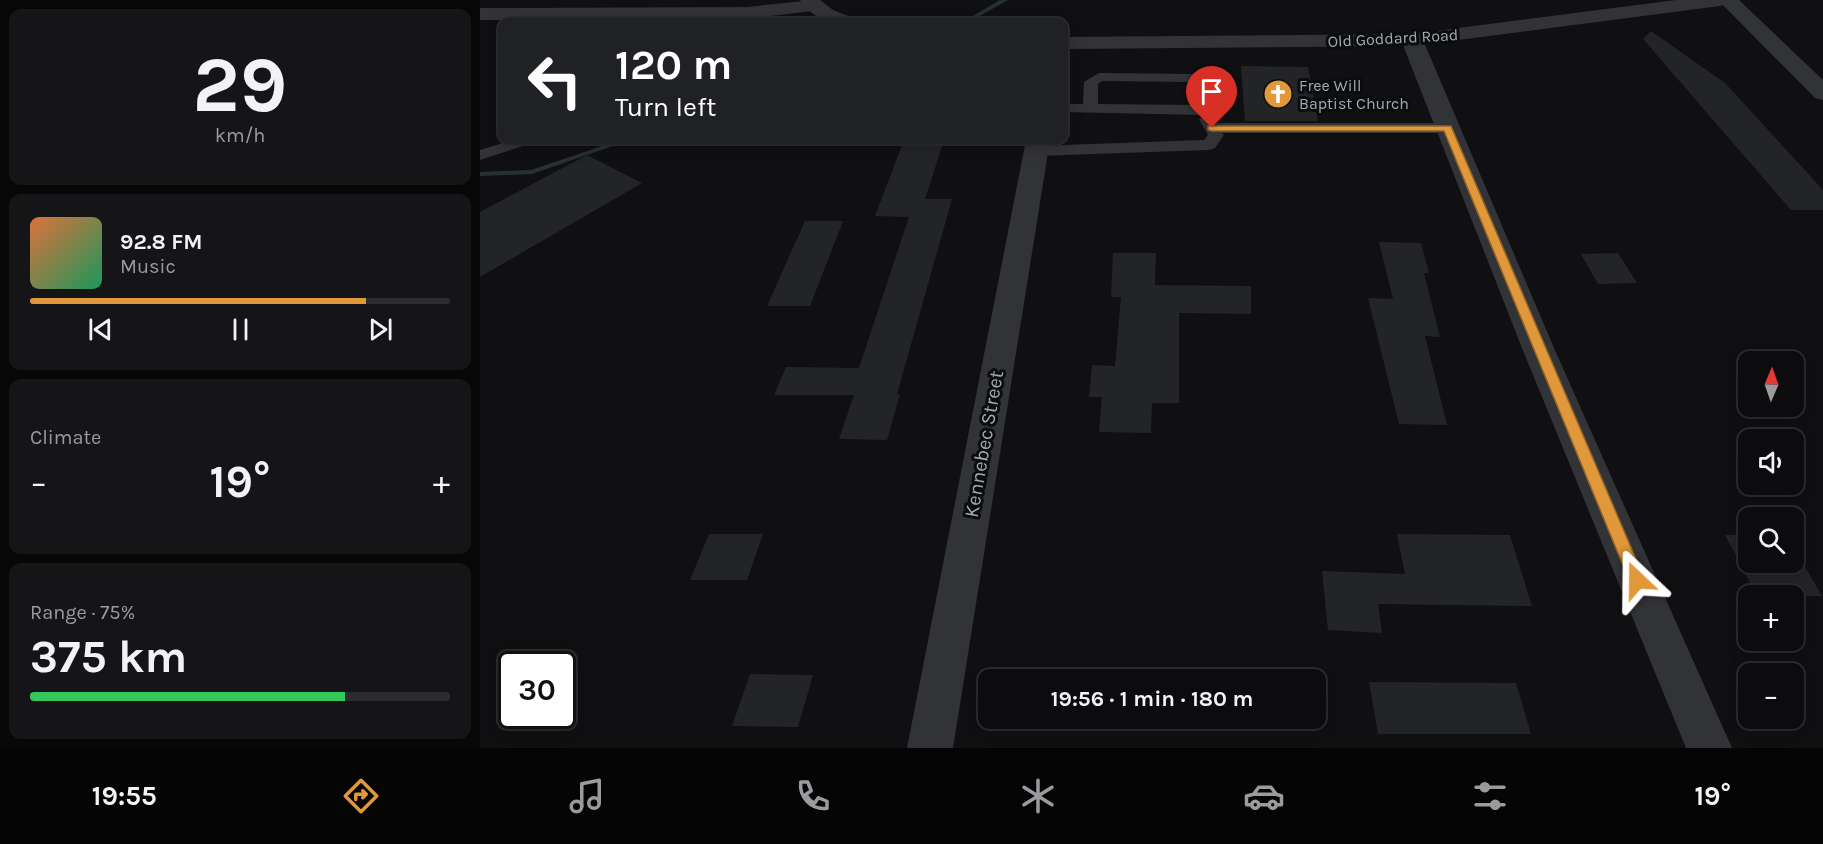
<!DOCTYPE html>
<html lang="en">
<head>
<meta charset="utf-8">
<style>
	body { margin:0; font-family:Karla,sans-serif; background:#151517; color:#f1f3f6; height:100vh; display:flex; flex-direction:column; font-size:22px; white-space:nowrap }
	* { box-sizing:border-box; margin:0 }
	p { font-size:20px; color:#9a9b9e }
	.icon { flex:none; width:33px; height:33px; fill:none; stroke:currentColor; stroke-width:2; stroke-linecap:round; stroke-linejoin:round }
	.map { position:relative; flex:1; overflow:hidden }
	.side { display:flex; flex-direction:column; gap:9px; padding:9px; background:#070708; width:480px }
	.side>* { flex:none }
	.top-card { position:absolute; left:18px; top:18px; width:570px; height:126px; border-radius:12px; box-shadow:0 3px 15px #0003,0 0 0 2px #2c2c2e; background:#202124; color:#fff; overflow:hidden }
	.needle { width:39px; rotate:2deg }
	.fabs { position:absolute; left:1258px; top:351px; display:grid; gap:12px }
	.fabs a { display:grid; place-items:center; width:66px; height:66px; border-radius:12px; background:#0c0c0e; box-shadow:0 3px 15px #0003,0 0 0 2px #2c2c2e; font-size:30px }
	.speed { position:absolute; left:18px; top:651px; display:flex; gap:12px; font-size:30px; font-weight:700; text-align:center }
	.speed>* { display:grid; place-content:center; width:78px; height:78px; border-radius:50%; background:#0c0c0e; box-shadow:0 3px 15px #0003,0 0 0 2px #2c2c2e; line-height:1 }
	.speed .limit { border:3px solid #111; border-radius:9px; background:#fff; color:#111 }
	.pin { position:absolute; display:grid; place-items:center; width:51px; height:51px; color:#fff; margin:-62px -26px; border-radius:50% 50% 50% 0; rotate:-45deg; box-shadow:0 0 6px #0007 }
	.pin .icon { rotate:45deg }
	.me { position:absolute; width:66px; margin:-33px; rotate:337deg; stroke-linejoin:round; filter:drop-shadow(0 0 4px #0008) }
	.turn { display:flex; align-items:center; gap:21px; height:126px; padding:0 18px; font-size:27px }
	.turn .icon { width:78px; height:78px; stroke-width:2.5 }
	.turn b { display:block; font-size:42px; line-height:51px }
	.big { font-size:45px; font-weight:700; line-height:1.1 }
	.side .tile { flex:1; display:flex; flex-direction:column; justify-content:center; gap:9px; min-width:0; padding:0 21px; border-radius:12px; background:#151517 }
	.side .dial { align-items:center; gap:0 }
	.dial b { font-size:78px; line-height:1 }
	.song { display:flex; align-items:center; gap:18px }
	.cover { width:72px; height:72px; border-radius:9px; background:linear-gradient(135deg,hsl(20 70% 55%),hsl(150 70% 35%)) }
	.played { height:6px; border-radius:3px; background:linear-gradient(90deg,#e0983a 80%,#2c2c2e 80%) }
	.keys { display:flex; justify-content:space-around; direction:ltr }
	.heat { display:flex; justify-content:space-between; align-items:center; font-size:33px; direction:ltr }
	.charge { height:9px; border-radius:4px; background:linear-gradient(90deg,#34c759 75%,#2c2c2e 0) }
	.trip { position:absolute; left:498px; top:669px; width:348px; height:60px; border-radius:12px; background:#0c0c0e; box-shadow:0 3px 15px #0003,0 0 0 2px #2c2c2e; font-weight:700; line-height:60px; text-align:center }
	.dock { display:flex; height:96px; justify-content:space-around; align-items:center; background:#050506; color:#9a9b9e }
	.dock .icon { width:42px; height:42px }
	.dock .on { color:#e0983a }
	.dock b { font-size:27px; color:#f1f3f6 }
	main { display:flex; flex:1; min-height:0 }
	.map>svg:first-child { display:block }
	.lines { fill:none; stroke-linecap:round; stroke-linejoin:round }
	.stream { fill:#283034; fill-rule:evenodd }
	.building { fill:#232426 }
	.service { fill:#323336; fill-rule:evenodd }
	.minor { fill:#323336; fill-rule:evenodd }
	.tertiary { fill:#323336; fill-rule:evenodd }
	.route { fill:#e0983a; stroke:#926326; stroke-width:1.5 }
	.labels { text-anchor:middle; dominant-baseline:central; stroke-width:6; stroke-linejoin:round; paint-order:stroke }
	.far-street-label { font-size:16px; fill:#a3a9b1; stroke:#0b0c0d }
	.far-poi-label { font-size:16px; fill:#a3a9b1; stroke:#0b0c0d; text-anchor:start }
	.street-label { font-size:20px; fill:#a3a9b1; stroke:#0b0c0d }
</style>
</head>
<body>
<main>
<section class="side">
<div class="tile dial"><b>29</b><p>km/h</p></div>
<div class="tile">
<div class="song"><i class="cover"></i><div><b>92.8 FM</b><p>Music</p></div></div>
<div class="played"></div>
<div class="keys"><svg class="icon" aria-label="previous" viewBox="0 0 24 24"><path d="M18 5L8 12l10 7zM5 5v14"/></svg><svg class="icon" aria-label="pause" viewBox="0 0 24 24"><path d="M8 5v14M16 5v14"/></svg><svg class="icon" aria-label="next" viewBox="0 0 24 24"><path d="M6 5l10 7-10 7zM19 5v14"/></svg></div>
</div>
<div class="tile"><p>Climate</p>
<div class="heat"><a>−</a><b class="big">19°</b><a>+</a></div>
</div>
<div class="tile"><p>Range · 75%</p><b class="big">375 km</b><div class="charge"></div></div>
</section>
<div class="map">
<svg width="1343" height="748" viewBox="0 0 1343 748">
	<rect width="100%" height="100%" fill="#101012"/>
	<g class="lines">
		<g class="stream">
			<polygon points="520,0 528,0 496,18 491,17"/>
			<polygon points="140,140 150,140 52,174 0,176 0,172 51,170"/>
		</g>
	</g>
	<g class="building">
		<polygon points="1171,31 1245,83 1343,190 1343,210 1311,210 1163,39"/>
		<polygon points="761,66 828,67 838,121 765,121"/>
		<polygon points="424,140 464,140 445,199 472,199 417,394 420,394 407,440 359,439 374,395 294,395 306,367 379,368 429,217 395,216"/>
		<polygon points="107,155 162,183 0,277 0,212"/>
		<polygon points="325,221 363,221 330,306 287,306"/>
		<polygon points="899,242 941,243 949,273 944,273 960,337 945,336 967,425 919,424 888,298 913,299"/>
		<polygon points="633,253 676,253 675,285 771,286 771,314 699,313 699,403 672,403 671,433 619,432 622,397 609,397 612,365 635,366 641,297 631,297"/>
		<polygon points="1138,253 1157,283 1118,284 1101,254"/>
		<polygon points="229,534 283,534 267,580 210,580"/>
		<polygon points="917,534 1030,535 1052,606 898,604 902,633 848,630 842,571 925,574"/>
		<polygon points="1245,535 1269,535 1269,562 1314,562 1314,548 1342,596 1277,596"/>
		<polygon points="270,674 333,675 318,727 252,726"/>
		<polygon points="889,682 1036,683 1051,734 898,734"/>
	</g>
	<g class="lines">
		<g class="service">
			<path d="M619,73L715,74L720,75L733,100L727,113L722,115L584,112V104H603L604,82ZM622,81L710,82L719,100L716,105L618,104V84Z"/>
			<polygon points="727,114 732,116 737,123 968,123 976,128 968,133 742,133 744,135 735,148 729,150 556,156 548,151 556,146 724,140 728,135 719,119"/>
			<polygon points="32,140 54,140 52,143 0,160 0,150"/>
		</g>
		<g class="minor">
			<polygon points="334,0 341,2 344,6 341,10 266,19 0,20 0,8 266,7"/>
			<polygon points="1238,0 1259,0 1343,80 1343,100 1335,98"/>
			<polygon points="932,34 939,36 943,40 1074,348 1252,748 1206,748 1042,348 921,40 925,36"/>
			<polygon points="546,140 570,140 473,748 427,748"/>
		</g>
		<g class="tertiary">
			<path d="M320,0H340L353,10L373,18L376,22C352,25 335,21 320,0Z"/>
			<polygon points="1196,0 1250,0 1247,4 1240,6 932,46 584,49 584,37 932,34"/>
		</g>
	</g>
	<polygon class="route" points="728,126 971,126 1165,580 1163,585 1157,587 1151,585 1149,580 964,131 732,131 728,130"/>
	<defs>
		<g id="church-disc" transform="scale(1.5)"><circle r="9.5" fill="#e0983a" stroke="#0b0c0d"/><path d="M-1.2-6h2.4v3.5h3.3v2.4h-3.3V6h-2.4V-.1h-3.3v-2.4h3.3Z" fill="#fff"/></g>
	</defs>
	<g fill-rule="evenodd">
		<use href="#church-disc" x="798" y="94"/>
	</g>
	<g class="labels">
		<g class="far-street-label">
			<text transform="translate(913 38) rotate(-3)">Old Goddard Road</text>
		</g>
		<g class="far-poi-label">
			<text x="819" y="85">Free Will<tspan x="819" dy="18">Baptist Church</tspan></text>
		</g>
		<g class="street-label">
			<text transform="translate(504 444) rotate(-80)">Kennebec Street</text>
		</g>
	</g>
</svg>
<div class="fabs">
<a><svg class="needle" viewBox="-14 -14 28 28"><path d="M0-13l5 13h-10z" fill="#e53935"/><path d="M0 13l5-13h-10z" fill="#9a9b9e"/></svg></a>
<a><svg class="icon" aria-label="sound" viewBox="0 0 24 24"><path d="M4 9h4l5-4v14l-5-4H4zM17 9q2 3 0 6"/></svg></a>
<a><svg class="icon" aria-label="search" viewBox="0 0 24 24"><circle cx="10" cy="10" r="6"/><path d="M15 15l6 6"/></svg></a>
<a>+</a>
<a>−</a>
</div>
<div class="speed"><div class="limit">30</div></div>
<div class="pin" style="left:732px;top:128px;background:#d93025"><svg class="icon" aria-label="arrive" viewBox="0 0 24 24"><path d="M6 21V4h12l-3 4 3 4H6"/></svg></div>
<svg class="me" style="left:1157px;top:580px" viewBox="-20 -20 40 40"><path d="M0-17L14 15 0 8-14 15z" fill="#e0983a" stroke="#fff" stroke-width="4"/></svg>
<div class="trip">19:56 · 1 min · 180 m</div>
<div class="top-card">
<div class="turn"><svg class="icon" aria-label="left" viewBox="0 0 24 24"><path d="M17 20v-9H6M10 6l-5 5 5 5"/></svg><div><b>120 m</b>Turn left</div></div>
</div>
</div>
</main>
<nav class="dock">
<b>19:55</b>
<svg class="icon on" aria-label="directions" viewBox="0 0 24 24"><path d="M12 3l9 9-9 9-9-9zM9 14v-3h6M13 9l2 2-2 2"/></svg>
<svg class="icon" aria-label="music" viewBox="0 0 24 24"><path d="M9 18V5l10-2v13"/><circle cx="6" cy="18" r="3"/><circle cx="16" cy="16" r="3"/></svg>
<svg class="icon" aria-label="phone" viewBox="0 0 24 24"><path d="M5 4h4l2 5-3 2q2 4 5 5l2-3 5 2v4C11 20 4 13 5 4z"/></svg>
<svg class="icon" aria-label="climate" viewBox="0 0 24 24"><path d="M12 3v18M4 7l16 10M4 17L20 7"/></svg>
<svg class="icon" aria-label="car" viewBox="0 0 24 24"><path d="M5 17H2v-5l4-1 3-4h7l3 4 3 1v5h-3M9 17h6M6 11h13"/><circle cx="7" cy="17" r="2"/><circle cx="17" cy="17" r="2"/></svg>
<svg class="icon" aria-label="filters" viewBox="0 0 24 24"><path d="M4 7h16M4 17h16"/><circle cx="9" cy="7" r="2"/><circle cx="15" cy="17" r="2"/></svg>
<b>19°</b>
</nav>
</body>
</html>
